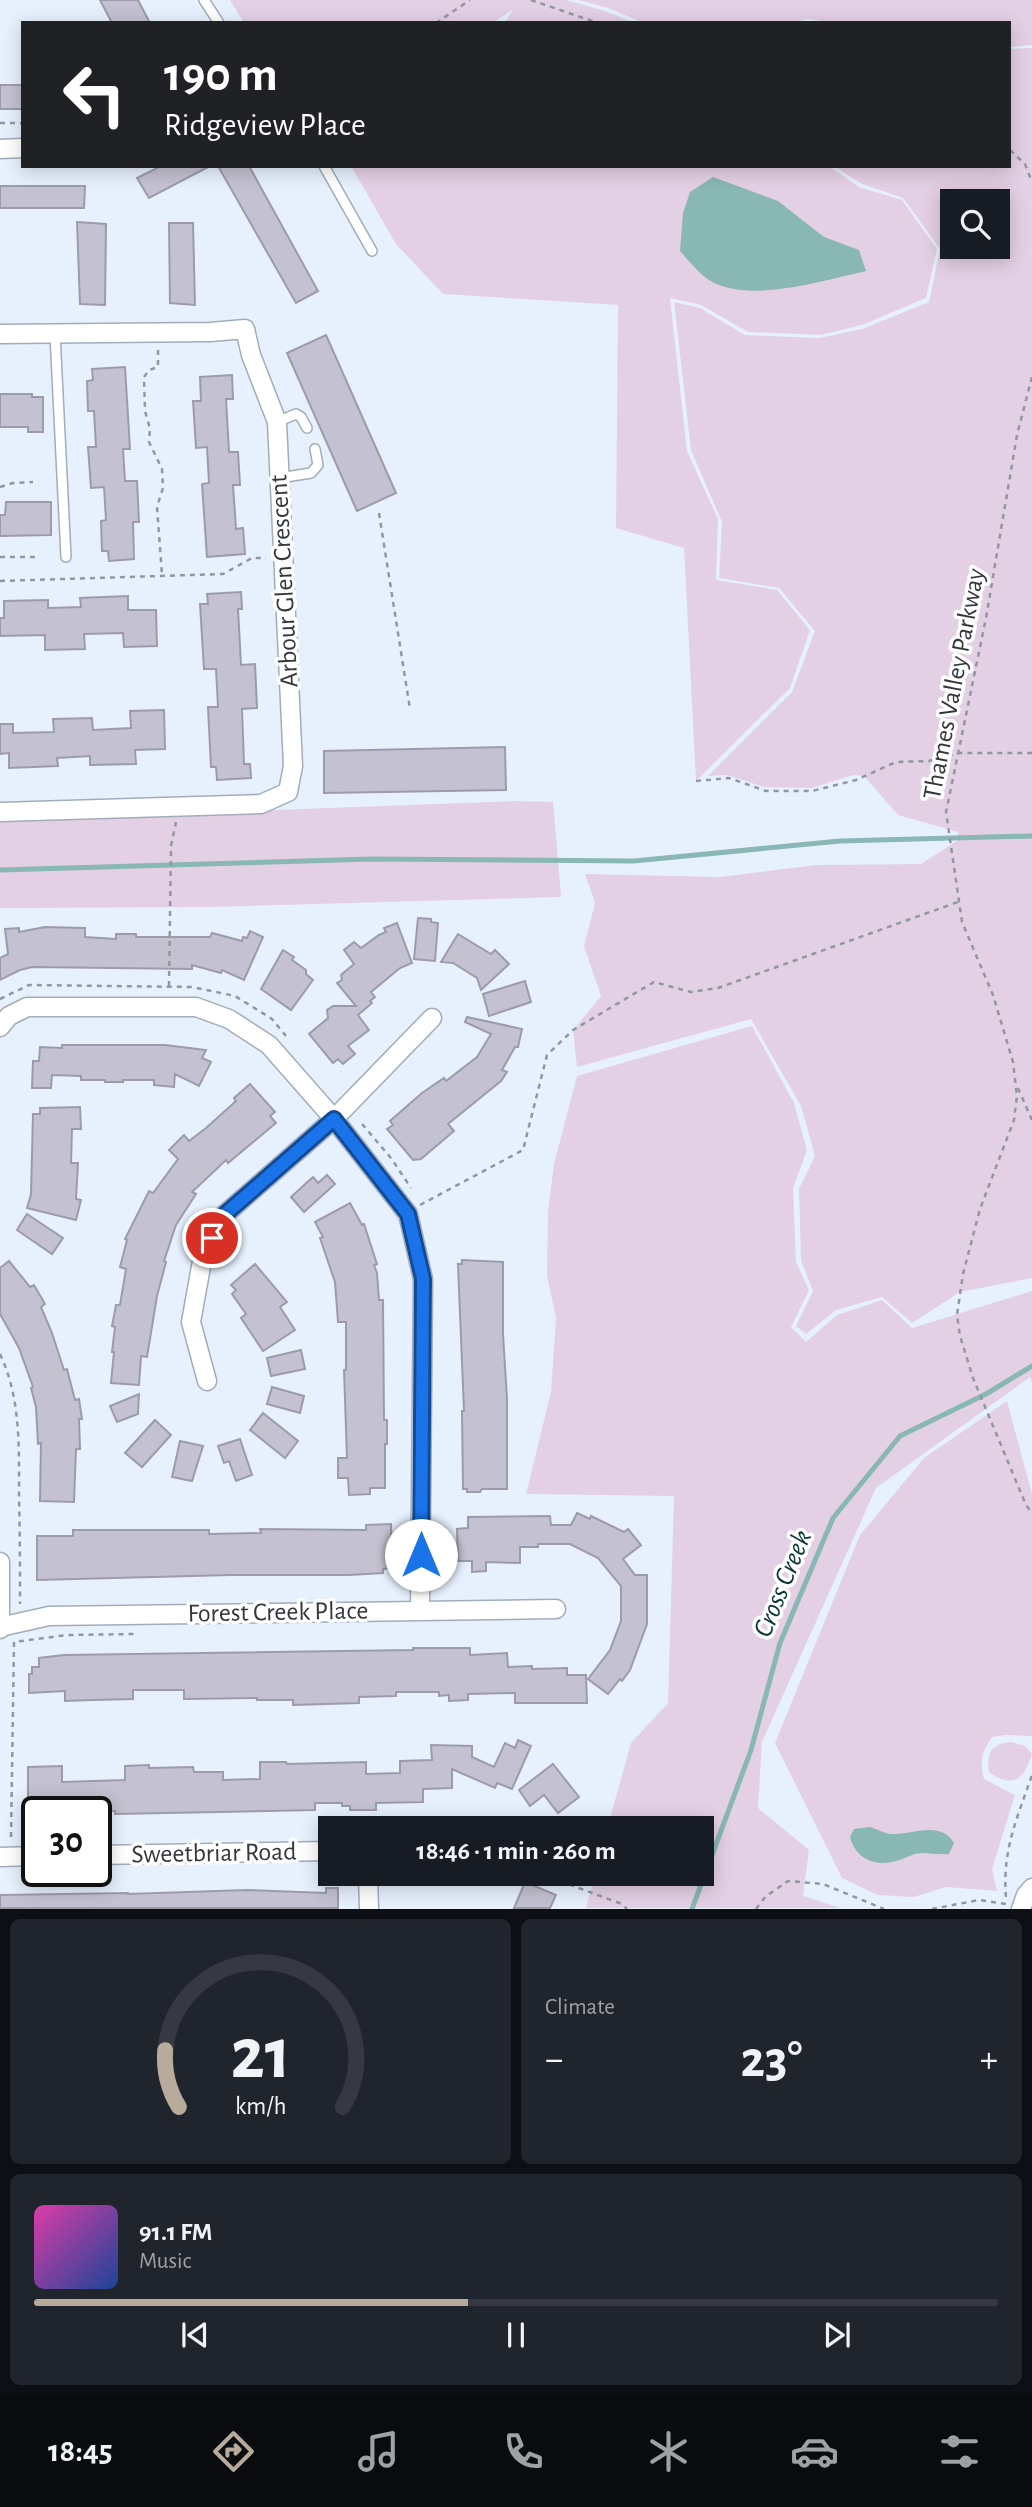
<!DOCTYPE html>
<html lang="en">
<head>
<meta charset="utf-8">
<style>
	body { margin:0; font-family:"Alegreya Sans",sans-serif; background:#20242c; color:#f1f3f6; height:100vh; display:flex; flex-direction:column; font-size:26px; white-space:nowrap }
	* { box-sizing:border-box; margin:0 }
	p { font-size:23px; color:#9ea1a6 }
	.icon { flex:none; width:38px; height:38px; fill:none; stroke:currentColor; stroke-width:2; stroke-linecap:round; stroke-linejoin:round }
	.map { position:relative; height:1909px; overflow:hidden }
	.details { display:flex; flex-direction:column; gap:10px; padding:10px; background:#0d0f14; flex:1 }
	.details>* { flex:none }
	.guide { position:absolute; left:21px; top:21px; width:990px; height:147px; border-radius:0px; box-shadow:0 4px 18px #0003; background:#202124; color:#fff; overflow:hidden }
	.tools { position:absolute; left:940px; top:189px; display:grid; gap:14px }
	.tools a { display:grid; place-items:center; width:70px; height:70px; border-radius:0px; background:#171b24; box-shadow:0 4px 18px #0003; font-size:35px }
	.speed { position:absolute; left:21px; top:1796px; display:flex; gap:14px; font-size:35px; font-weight:700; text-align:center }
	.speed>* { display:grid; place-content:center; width:91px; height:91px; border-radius:50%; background:#171b24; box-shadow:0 4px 18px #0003; line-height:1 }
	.speed .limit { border:4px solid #111; border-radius:10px; background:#fff; color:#111 }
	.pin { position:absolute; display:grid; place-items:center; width:60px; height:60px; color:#fff; margin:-30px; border:4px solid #fff; border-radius:50%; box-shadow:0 2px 7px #0007 }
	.me { position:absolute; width:77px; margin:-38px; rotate:0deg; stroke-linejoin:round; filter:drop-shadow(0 0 5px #0008) }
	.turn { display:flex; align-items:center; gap:24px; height:147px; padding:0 28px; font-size:32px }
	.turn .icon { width:91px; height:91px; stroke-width:2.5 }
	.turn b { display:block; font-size:49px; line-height:60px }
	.big { font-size:52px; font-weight:700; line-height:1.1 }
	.details .card { flex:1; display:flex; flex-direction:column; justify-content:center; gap:10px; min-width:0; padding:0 24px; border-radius:10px; background:#20242c }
	.details .dial { align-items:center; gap:0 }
	.dial svg { height:182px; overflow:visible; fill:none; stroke:#363941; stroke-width:7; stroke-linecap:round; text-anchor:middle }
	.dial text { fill:#f1f3f6; stroke:none }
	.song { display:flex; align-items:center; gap:21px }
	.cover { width:84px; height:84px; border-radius:10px; background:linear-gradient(135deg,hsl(320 70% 55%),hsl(220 70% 35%)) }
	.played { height:7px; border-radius:4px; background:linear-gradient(90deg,#b9ab9b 45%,#363941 45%) }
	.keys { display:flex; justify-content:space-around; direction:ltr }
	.heat { display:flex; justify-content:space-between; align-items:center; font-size:38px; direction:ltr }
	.details .tiles { flex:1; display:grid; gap:10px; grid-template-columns:1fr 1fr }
	.card:last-child { grid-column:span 2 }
	.trip { position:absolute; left:318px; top:1816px; width:396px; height:70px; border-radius:0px; background:#171b24; box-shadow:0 4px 18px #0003; font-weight:700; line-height:70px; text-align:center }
	.dock { display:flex; height:112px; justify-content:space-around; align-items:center; background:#090b0e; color:#9ea1a6 }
	.dock .icon { width:49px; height:49px }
	.dock .selected { color:#b9ab9b }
	.dock b { font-size:32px; color:#f1f3f6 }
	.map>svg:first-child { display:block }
	.green { fill:#e4d0e5; fill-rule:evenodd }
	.water { fill:#89b7b3 }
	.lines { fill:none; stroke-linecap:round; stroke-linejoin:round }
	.stream { stroke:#89b7b3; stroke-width:5 }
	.building { fill:#c4c2d1; stroke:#9d9baa; stroke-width:2 }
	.service-casing { stroke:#a3acb9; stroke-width:12 }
	.minor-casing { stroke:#a3acb9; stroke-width:21 }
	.path { stroke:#9097a0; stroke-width:2.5; stroke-dasharray:5 5; stroke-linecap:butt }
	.service { stroke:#fff; stroke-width:9 }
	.minor { stroke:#fff; stroke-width:18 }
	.route-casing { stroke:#114b97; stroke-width:18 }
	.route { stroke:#1a73e8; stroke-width:12 }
	.labels { text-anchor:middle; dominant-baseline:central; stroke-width:7; stroke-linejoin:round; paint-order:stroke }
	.street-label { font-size:26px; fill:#33373c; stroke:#fff }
	.water-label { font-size:28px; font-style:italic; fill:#093734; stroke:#fff }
</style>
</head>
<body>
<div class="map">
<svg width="1032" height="1909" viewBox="0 0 1032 1909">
	<rect width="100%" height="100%" fill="#e7f1fe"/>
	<g class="green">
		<polygon points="230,0 566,0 605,11 635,23 505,22 513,10 495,21 496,23 244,23"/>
		<polygon points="578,0 1032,0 1032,45 1010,47 1010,23 838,23 807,19 791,23 644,23 608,8"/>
		<path d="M1032,48V1278L960,1292L912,1323L882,1297L836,1310L806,1334L796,1326L813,1291L801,1260L799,1189L815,1156L801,1106L751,1019L577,1067L573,1030L601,996L584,946L595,903L585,874L720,877L816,865L921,864L958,840V832L898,815L864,776L853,775L812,788L764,787L727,775L708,776L792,692L815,631L779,588L719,578L722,522L691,450L674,302L700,308L745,335L819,338L862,329L929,302L940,249L903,198L862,184L834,166H1010V49ZM952,201H998V247H952Z"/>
		<polygon points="351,166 829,166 859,187 902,200 937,249 926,298 862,325 820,335 748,332 701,305 670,298 687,451 718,519 716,580 777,590 810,630 790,688 696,781 684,548 616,528 618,305 443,294 396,244"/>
		<polygon points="517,801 553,802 561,897 208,907 0,908 0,820"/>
		<polygon points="752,1026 794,1103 807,1150 793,1188 796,1262 809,1290 791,1327 806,1342 837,1315 882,1300 912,1328 1032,1291 1032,1382 1030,1377 876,1488 762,1742 758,1808 809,1850 803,1896 840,1908 586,1908 595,1874 702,1874 702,1829 607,1829 631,1743 668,1703 674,1496 526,1494 551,1392 556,1318 547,1276 548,1212 554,1164 577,1076"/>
		<path d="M1007,1401L1032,1494V1736L1006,1735L992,1737C982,1752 979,1761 984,1779L1015,1795L992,1869L997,1891L946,1887L914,1897L877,1895L842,1878L775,1743L860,1535L924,1458Z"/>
		<path d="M1012,1742L1025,1746L1032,1754C1024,1780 1013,1789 989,1772C986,1751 992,1744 1012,1742Z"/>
	</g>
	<g class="water">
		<path d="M713,177L778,201L824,237L859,250L866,271C824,280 744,306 706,278C697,271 688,260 680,251L683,213L690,192Z"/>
		<path d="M870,1827C877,1829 885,1834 892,1834C913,1835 940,1820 954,1843L949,1854C939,1855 930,1853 921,1853C914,1853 906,1858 899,1860C877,1868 856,1860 850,1837L854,1829Z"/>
	</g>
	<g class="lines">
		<g class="stream">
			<polyline points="0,870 371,859 634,861 840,841 1032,836"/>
			<polyline points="692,1909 751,1750 780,1643 833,1518 900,1436 986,1394 1032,1366"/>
		</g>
	</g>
	<g class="building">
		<polygon points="100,0 138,0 150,23 112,23"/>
		<rect x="0" y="85" width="23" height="24"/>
		<polygon points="161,166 210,166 149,198 137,178"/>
		<polygon points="218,166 249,166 318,291 296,303"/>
		<polygon points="0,186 85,186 84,208 0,208"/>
		<polygon points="77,222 106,224 105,305 80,304"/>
		<polygon points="169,223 193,223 195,305 170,303"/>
		<polygon points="326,335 396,493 357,511 287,353"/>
		<polygon points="125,367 130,449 123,449 125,481 137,481 139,522 133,522 134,559 109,561 108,551 102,551 101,521 106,520 104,487 91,488 88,447 96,447 94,411 88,411 87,381 93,380 92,369"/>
		<polygon points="232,375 233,399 226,399 229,452 238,452 240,485 233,485 236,529 243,528 245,554 207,557 202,484 209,483 207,447 196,448 193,401 201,401 200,377"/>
		<polygon points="0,394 32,394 32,397 43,397 43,432 28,432 28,427 0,427"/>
		<polygon points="6,502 51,502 51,535 0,536 0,515 5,515"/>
		<polygon points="241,592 242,609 238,609 241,665 255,664 257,708 242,709 244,764 250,764 251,778 217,780 216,767 211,767 208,707 218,707 216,669 204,669 200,604 208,604 207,594"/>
		<polygon points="128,596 128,610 156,610 157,646 124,647 123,633 84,634 85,649 45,650 45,635 0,636 0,618 4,618 4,601 48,600 48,608 81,607 80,598"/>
		<polygon points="164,710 165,749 135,750 136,764 90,765 90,756 57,758 58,766 9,768 9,753 0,754 0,724 13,724 13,733 54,732 53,719 92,718 93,730 131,728 130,711"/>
		<polygon points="505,747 506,790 324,793 324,751"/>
		<polygon points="418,918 431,919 431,922 438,923 435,961 414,959"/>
		<polygon points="397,923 412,963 400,968 371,992 375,997 370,1001 372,1003 358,1015 369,1030 348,1046 355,1054 343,1064 338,1059 333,1063 309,1034 328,1018 327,1010 333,1006 356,1006 337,983 342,980 341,975 354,964 344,950 354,942 361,948 379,935 386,932 384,928"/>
		<polygon points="45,927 85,928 85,937 116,939 116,934 136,934 136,937 210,937 212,933 242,941 243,937 247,938 250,931 263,937 244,980 222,970 221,973 192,965 192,969 32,967 20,970 0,980 0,958 8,954 5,929 19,928 19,932"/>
		<polygon points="458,934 491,954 495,950 509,964 481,990 477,978 453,963 441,962"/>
		<polygon points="283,950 294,957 292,960 306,970 306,974 313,980 291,1010 261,989"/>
		<polygon points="525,981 531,1002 489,1016 483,994"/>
		<polygon points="467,1017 522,1029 518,1047 515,1047 502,1070 507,1072 501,1081 448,1124 454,1131 421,1159 413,1160 387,1129 393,1125 390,1121 422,1093 444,1078 446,1081 477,1057 491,1034 465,1022"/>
		<polygon points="62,1045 165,1045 206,1050 202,1058 211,1062 199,1086 175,1074 174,1087 154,1085 154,1080 123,1080 123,1082 105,1082 105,1080 81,1080 81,1076 52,1075 51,1088 32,1088 33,1061 39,1061 40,1047 62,1048"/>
		<polygon points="250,1084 275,1112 270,1116 276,1123 228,1163 226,1160 192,1192 196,1194 176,1225 164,1261 166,1262 157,1296 147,1357 141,1356 139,1385 111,1383 114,1352 112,1352 115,1327 112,1326 116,1305 120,1305 126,1269 120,1267 127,1240 125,1239 149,1191 153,1193 178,1159 169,1150 184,1135 189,1141 206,1128 236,1101 234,1098"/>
		<polygon points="80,1107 81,1129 72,1129 71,1163 78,1163 76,1199 81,1200 76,1220 27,1208 31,1194 33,1114 40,1114 40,1108"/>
		<polygon points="327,1175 335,1184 304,1212 291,1197 313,1177 318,1183"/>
		<polygon points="350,1203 362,1225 364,1224 377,1264 374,1265 377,1273 379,1300 383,1300 384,1420 387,1420 387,1444 385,1444 385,1488 370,1488 370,1494 349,1495 348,1478 338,1478 338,1458 347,1458 344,1370 346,1370 346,1322 338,1322 335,1282 320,1238 323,1237 315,1222"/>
		<polygon points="27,1214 63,1238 52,1254 17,1230"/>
		<polygon points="462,1260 503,1262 503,1334 507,1399 507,1489 482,1489 480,1492 467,1492 467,1489 463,1489 462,1411 464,1411 458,1264 462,1264"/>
		<polygon points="9,1261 30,1287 34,1285 45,1304 41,1307 52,1333 64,1370 67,1369 75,1400 79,1399 82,1419 79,1419 80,1449 76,1449 74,1502 40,1501 41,1443 38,1444 36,1407 31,1388 33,1387 19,1348 0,1314 0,1268"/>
		<polygon points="255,1264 287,1302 280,1307 295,1330 263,1351 241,1318 246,1314 232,1294 236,1290 231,1285"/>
		<polygon points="301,1350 305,1369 271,1376 267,1358"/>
		<polygon points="272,1387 304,1396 300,1413 267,1404"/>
		<polygon points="139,1394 138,1414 117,1422 110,1406"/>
		<polygon points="263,1413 298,1441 285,1458 250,1430"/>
		<polygon points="155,1420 171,1435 142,1467 125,1453"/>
		<polygon points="240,1439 252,1475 236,1481 229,1461 224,1463 218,1446"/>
		<polygon points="180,1441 203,1446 192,1481 172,1477"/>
		<polygon points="577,1513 590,1519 591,1516 624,1532 628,1529 641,1545 623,1559 635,1575 647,1575 647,1624 630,1670 622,1681 620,1679 608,1694 588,1679 610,1650 621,1621 621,1586 598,1558 570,1544 538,1544 538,1547 520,1547 520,1563 486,1562 486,1571 472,1572 472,1561 458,1561 457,1529 468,1528 468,1517 550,1516 551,1525 571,1525"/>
		<polygon points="391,1524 392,1568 383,1569 383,1573 349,1575 231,1575 37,1580 37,1536 73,1536 73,1530 209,1530 209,1534 261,1533 260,1529 366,1530 366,1525"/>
		<polygon points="413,1648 470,1648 470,1655 507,1653 508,1667 532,1666 532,1669 567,1668 567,1675 586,1675 587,1703 515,1703 515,1693 468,1694 468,1700 449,1701 449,1695 439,1696 439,1692 396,1692 396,1696 359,1697 359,1703 293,1705 293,1700 257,1700 257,1698 184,1699 184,1690 133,1690 133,1699 92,1700 65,1701 65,1691 29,1693 29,1674 32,1674 32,1667 39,1667 39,1658 64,1655 413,1650"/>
		<polygon points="518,1740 531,1746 512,1789 497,1783 495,1788 452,1769 452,1788 423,1789 423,1802 376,1803 376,1810 350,1810 350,1806 342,1806 342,1803 315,1803 315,1810 115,1814 115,1811 43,1811 43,1802 28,1803 28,1767 62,1766 62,1782 125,1780 125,1766 149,1765 149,1768 193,1767 194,1772 223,1772 223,1780 260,1779 260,1762 286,1762 287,1764 366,1762 366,1774 400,1773 400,1761 432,1760 431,1745 472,1746 472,1757 494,1767 505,1743 515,1748"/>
		<polygon points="553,1764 579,1797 558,1813 544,1795 530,1806 519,1790"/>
		<polygon points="525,1882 556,1895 550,1908 514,1908"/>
		<polygon points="326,1888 338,1888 338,1908 0,1908 0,1895 128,1893 128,1894 247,1890 326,1893"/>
	</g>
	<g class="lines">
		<g class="service-casing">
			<g id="service">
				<polyline points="204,0 219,23"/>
				<polyline points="324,166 372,251"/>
				<polyline points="55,334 66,557"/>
				<polyline points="277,422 296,414 301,417 307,428"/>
				<polyline points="279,478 311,473 318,465 315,449"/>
			</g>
		</g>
		<g class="minor-casing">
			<g id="minor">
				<polyline points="0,149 23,148"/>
				<polyline points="0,334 210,332 245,329 251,355 277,422 293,766 288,792 261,804 0,812"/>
				<polyline points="0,1027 9,1016 27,1007 196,1007 229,1019 269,1045 334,1119 408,1214 423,1279 420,1610"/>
				<polyline points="207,1381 191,1322 202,1261 223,1216 334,1119 432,1018"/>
				<polyline points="0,1562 0,1629"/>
				<polyline points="0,1627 49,1616 556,1609"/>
				<polyline points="96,1855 331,1851"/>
				<polyline points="0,1857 37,1856"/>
				<polyline points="368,1874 369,1909"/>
				<polyline points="1021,1909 1026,1895 1032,1888"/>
			</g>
		</g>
		<g class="path">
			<polyline points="531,0 598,23"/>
			<polyline points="436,23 470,0"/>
			<polyline points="0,123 23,123"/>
			<polyline points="1010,150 1025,164 1032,182"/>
			<polyline points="158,350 158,367 149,370 144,377 145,411 150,429 149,442 162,469 163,488 157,507 162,575"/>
			<polyline points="1032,377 1017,435 986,618 946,812 962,922 993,995 1013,1062 1017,1096 1014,1120 980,1209 963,1274 957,1315 960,1336 973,1378 1026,1505 1032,1513"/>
			<polyline points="0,487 13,483 33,482"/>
			<polyline points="379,513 410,709"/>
			<polyline points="0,557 39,557"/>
			<polyline points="0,581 223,574 252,558 266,558"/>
			<polyline points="696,781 729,778 766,791 812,791 856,780 896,762 929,761 958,753 1032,753"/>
			<polyline points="169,986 171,846 176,822"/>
			<polyline points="0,999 29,985 192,987 235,996 272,1019 286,1036"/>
			<polyline points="1018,1088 1032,1120"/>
			<polyline points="362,1124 391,1158 411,1188"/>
			<polyline points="420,1205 523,1150 547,1055 573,1030 654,982 691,992 718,988 958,902"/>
			<path d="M0,1354C21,1398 19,1449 19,1496C20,1532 20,1568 20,1604"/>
			<polyline points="11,1837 14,1642 67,1635 134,1634"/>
			<polyline points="44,1873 89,1872"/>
			<polyline points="541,1874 622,1904 627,1909"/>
			<path d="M1006,1897C1002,1850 1017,1819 1032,1775"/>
			<polyline points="756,1909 765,1897 788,1881 823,1884 884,1909"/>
			<polyline points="932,1909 979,1900 1006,1904"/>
		</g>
		<use href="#service" class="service"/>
		<use href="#minor" class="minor"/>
	</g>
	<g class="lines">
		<g class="route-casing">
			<polyline id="route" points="212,1238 223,1216 334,1119 408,1214 423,1279 421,1555"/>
		</g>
		<use href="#route" class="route"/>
	</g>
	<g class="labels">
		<g class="street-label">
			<text transform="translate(284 581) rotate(-93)">Arbour Glen Crescent</text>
			<text transform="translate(954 684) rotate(-79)">Thames Valley Parkway</text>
			<text transform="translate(278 1612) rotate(-1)">Forest Creek Place</text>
			<text transform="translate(214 1853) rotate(-1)">Sweetbriar Road</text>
		</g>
		<g class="water-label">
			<text transform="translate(783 1584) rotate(-68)">Cross Creek</text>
		</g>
	</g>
</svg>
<div class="tools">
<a><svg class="icon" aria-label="search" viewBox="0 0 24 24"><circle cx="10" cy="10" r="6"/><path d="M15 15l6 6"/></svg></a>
</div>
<div class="speed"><div class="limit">30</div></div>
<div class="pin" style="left:212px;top:1238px;background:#d93025"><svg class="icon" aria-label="arrive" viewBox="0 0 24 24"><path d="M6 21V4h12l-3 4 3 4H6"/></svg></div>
<svg class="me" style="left:421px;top:1555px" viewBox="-20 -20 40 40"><circle r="19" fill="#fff"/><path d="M0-13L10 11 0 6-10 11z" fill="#1a73e8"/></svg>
<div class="trip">18:46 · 1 min · 260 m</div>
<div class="guide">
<div class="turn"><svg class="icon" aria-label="left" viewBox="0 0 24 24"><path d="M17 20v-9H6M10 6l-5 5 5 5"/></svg><div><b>190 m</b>Ridgeview Place</div></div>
</div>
</div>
<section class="details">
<div class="tiles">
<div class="card dial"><svg viewBox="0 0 100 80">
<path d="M14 69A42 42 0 1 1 86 69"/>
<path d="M14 69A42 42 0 0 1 8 44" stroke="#b9ab9b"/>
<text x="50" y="56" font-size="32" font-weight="700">21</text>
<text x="50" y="72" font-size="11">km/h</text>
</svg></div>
<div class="card"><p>Climate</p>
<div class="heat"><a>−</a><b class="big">23°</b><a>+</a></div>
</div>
<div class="card">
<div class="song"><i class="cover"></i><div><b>91.1 FM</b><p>Music</p></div></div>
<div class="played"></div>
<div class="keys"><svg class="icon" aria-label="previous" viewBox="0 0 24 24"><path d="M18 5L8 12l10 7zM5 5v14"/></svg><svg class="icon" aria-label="pause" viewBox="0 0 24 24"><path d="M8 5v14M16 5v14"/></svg><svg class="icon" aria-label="next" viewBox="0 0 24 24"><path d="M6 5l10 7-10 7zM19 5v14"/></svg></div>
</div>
</div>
</section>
<nav class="dock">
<b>18:45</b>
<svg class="icon selected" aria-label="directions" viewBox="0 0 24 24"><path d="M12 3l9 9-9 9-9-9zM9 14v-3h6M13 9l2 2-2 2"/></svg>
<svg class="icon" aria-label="music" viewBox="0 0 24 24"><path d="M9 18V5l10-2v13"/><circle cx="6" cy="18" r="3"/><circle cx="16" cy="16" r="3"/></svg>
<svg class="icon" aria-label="phone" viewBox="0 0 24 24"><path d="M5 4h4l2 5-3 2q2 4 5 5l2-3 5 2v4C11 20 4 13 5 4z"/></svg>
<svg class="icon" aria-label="climate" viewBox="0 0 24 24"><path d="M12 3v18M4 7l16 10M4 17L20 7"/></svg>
<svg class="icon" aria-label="car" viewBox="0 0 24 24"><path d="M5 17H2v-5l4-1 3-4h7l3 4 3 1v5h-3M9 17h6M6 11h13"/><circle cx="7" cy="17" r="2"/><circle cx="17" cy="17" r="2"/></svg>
<svg class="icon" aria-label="filters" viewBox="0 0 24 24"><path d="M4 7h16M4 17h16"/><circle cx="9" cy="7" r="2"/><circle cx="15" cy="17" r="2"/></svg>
</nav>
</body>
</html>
